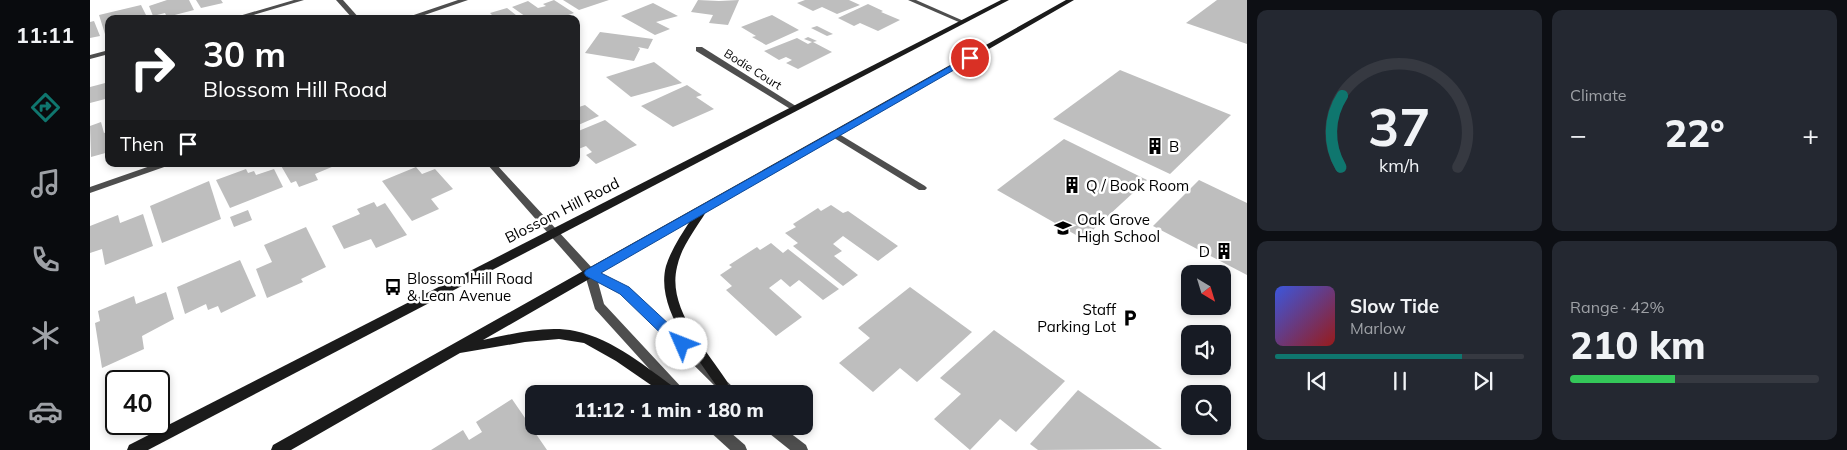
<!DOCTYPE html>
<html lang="en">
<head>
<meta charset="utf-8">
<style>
	body { margin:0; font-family:Mulish,sans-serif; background:#242831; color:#f1f3f6; height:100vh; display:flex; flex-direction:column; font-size:19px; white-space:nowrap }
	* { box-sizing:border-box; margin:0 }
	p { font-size:16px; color:#9ea1a6 }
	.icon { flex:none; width:28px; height:28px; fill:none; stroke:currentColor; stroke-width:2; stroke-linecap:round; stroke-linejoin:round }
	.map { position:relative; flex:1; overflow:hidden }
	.details { display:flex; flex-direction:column; gap:10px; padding:10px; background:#0d0f14; width:600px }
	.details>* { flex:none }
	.top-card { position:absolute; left:15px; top:15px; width:475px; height:152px; border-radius:10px; box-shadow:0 2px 8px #0003; background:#202124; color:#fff; overflow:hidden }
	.needle { width:32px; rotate:142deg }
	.controls { position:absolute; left:1091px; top:265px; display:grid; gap:10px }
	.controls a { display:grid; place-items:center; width:50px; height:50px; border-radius:10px; background:#171b24; box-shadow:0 2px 8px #0003; font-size:25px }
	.speed { position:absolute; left:15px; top:370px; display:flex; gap:10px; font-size:25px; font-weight:700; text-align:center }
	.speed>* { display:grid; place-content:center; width:65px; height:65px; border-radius:50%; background:#171b24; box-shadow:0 2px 8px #0003; line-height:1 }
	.speed .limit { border:2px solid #111; border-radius:8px; background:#fff; color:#111 }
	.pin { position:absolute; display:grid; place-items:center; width:42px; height:42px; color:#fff; margin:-21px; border:2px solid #fff; border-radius:50%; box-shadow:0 1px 5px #0007 }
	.me { position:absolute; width:55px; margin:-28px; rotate:314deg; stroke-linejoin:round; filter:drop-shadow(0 0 4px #0008) }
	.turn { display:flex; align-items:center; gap:18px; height:105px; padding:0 15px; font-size:22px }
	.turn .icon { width:65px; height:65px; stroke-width:2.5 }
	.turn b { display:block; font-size:35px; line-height:42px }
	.then { display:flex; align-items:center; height:48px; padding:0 15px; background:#0003; gap:10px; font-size:19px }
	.big { font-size:38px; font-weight:800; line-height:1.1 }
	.details .card { flex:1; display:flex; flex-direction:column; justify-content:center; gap:8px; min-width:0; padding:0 18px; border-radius:10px; background:#242831 }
	.details .dial { align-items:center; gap:0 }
	.dial svg { height:130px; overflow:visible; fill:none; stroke:#363941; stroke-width:7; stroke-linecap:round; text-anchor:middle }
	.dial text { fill:#f1f3f6; stroke:none }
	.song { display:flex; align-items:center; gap:15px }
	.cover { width:60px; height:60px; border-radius:8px; background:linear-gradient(135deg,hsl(230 70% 55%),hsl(0 70% 35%)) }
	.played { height:5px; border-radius:2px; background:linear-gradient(90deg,#0f766e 75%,#363941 75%) }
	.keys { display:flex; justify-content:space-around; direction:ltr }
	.heat { display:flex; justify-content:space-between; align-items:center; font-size:28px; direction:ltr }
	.charge { height:8px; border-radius:4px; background:linear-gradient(90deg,#34c759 42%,#363941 0) }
	.details .tiles { flex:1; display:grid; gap:10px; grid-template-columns:repeat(2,1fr) }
	.trip { position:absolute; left:435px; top:385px; width:288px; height:50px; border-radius:10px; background:#171b24; box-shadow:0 2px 8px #0003; font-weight:800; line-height:50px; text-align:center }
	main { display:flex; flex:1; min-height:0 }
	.dock { display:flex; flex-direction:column; width:90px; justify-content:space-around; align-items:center; background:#090b0e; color:#9ea1a6 }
	.dock .icon { width:35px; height:35px }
	.dock .selected { color:#0f766e }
	.dock b { font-size:22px; color:#f1f3f6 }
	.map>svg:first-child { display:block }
	.building { fill:#bebebe }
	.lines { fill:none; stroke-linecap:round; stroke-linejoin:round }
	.service { fill:#4e4e4e; fill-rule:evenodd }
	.minor { fill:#4e4e4e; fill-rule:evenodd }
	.tertiary { fill:#4e4e4e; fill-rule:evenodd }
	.secondary { fill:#1b1b1b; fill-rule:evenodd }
	.route { fill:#1a73e8; stroke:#114b97 }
	.labels { text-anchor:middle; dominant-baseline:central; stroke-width:5; stroke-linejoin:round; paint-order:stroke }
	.far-street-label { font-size:12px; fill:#000; stroke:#fff }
	.poi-label { font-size:15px; fill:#000; stroke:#fff; text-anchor:start }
	.street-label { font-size:15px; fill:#000; stroke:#fff }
</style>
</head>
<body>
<main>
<nav class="dock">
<b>11:11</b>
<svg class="icon selected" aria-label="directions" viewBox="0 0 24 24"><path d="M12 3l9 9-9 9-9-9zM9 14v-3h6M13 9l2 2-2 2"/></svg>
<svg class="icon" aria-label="music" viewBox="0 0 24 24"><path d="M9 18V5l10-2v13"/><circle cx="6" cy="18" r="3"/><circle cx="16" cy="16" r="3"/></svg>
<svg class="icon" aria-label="phone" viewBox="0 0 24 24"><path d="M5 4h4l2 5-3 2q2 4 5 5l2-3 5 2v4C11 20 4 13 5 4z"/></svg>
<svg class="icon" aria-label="climate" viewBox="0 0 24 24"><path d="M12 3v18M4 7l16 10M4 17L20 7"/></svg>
<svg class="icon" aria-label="car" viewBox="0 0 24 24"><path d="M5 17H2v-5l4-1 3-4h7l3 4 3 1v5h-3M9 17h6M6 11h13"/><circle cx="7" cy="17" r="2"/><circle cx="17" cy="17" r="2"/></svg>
</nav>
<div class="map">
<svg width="1157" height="450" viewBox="0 0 1157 450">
	<rect width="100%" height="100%" fill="#fff"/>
	<g class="building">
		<polygon points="77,0 99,0 104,10 77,17 75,13 63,16 59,6"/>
		<polygon points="106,0 131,0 133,3 111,8"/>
		<polygon points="464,0 484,13 467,19 439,19 422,7 438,1 448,8 456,6 453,4"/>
		<polygon points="473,0 519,0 489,10"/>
		<polygon points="608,0 629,1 649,0 638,25 619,23 623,15 601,12"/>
		<polygon points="715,0 759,0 770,5 747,14 732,7 723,11 707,3"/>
		<polygon points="1127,0 1157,0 1157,44 1096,23"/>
		<polygon points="563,3 588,16 566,22 580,29 565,35 531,16"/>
		<polygon points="778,4 793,11 791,12 810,20 788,31 770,23 764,26 748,18"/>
		<polygon points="51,5 58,19 19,19 19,33 15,34 9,15"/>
		<polygon points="417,8 431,19 396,19 403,16 400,13"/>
		<polygon points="682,15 709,30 676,45 662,37 666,36 651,27"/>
		<polygon points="4,21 10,36 0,38 0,22"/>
		<polygon points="727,26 743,34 737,36 721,28"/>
		<polygon points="510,32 563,39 558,49 548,47 550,49 544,61 495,53"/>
		<polygon points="718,37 727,41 723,42 742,52 708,69 696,63 702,60 696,57 689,60 674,51 707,38 718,44 722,42 714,39"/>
		<polygon points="564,62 592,83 541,97 516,77"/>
		<polygon points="1030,70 1141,115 1080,174 963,119"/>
		<polygon points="19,82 19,98 0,103 0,87"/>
		<polygon points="597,85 612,95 606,97 624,109 583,127 551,106"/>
		<polygon points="495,105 509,116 486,126 486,108"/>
		<polygon points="515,120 547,145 506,164 496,155 502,152 496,146 486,150 486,132"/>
		<polygon points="11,122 14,133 19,131 19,152 1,157 0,126"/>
		<polygon points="974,139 1057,180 993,239 907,190"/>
		<polygon points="190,164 249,164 225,174 228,180 209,187 206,181 201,183"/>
		<polygon points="326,167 332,174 345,169 363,189 341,199 349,209 322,221 292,181"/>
		<polygon points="156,169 158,173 164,171 166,175 184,169 193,187 140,208 126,180"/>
		<polygon points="1109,180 1157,203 1157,275 1063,226"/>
		<polygon points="119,181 131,219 72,243 60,206"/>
		<polygon points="284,202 287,207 295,203 317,235 286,248 281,239 254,249 242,226 270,214 267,209"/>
		<polygon points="741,205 753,213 758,211 808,246 788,261 753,236 743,244 752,251 744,256 768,275 753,286 703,246 708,243 695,233 706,227 703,224 728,208 731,211"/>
		<polygon points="158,210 162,220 144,227 140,217"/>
		<polygon points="53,214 63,246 15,265 12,249 0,253 0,226 28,215 30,223"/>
		<polygon points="216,227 236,267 211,279 213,282 177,298 166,269 182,262 174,245"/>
		<polygon points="681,243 693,253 698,249 749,289 733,300 709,280 700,287 691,279 679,288 712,317 686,336 636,290 642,286 630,275 642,267 639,265 667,247 670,250"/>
		<polygon points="150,260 166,296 131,313 128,306 118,310 116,304 95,314 87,287"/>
		<polygon points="820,287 882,332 827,382 810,368 783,392 749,363 780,338 768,328"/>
		<polygon points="76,292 84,319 52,336 54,349 12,368 5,323 10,321 8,311 44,296 46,304"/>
		<polygon points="904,330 975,381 926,432 910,419 880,450 844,419 871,394 850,378"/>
		<polygon points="988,390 1072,449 948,450 940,444"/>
		<polygon points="422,399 457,450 341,450 373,430 379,440 392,432 386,422"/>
	</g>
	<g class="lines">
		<polygon class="service" points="744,131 835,186 837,188 835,190 829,190 741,136 740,134 741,132"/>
		<g class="minor">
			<polygon points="204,0 214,0 150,19 139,19"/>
			<polygon points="368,0 378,0 323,19 312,19"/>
			<polygon points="818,0 826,0 876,22 871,23"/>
			<polygon points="606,47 612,47 709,108 705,110 702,110 606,51"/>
			<polygon points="19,50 19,54 0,59 0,55"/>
			<polygon points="66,164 79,164 77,166 0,193 0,187"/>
		</g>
		<g class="tertiary">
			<polygon points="246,0 253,0 270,19 263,19"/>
			<polygon points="397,164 406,164 504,270 541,289 646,390 648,394 633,394 533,295 508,282 514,304 594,390 596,394 582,394 505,309 495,275"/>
			<polygon points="617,426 633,426 655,445 657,450 640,450 618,430"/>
			<polygon points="674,426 691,426 716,445 718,450 700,450 675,430"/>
		</g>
		<g class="secondary">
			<polygon points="911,0 919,0 58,450 37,450 39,445"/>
			<path d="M976,0H984L616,212C605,230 591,247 587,267C577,308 615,348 636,380L638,384L636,388L632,390L628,388C606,355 565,308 576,266C581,250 591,235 600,221L393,340C422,334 456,325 485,331C524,339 557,368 588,390L590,394H574L526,361L494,343L469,339L435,342L370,353L201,450H181L183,445Z"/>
		</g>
	</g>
	<polygon class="route" points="880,55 884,58 883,59 511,273 539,287 596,340 598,344 596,349 587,349 530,294 496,276 494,273 496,270"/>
	<defs>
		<g id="building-bare" transform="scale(1.35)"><path d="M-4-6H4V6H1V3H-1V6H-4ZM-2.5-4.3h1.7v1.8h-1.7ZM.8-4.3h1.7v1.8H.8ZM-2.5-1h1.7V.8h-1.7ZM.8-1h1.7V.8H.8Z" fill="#000" stroke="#fff" stroke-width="2.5" paint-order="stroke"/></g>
		<g id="school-bare" transform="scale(1.35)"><path d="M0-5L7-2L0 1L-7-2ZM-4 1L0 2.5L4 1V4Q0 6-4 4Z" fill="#000" stroke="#fff" stroke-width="2.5" paint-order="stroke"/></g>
		<g id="bus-bare" transform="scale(1.35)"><path d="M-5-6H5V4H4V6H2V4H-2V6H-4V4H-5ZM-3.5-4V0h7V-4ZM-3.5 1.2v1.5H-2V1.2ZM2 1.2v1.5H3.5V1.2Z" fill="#000" stroke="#fff" stroke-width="2.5" paint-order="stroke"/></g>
		<g id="parking-bare" transform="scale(1.35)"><path d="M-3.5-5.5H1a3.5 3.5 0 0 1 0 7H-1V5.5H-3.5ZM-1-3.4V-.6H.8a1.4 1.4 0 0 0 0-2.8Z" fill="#000" stroke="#fff" stroke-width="2.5" paint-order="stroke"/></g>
	</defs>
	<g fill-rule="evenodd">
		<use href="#building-bare" x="1065" y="146"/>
		<use href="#building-bare" x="982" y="185"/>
		<use href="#school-bare" x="973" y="228"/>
		<use href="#building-bare" x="1134" y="251"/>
		<use href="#bus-bare" x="303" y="287"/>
		<use href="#parking-bare" x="1040" y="318"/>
	</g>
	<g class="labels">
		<g class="far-street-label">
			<text transform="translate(663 69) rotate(32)">Bodie Court</text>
		</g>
		<g class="poi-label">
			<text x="1079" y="146">B</text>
			<text x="996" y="185">Q / Book Room</text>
			<text x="987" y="219">Oak Grove<tspan x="987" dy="17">High School</tspan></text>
			<text x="1120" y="251" text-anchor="end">D</text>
			<text x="317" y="278">Blossom Hill Road<tspan x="317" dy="17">&amp; Lean Avenue</tspan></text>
			<text x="1026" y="309" text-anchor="end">Staff<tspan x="1026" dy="17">Parking Lot</tspan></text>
		</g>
		<g class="street-label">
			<text transform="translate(472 210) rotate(-27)">Blossom Hill Road</text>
		</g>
	</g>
</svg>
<div class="controls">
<a><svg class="needle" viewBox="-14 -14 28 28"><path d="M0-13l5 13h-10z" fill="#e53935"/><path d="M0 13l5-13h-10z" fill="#9ea1a6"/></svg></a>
<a><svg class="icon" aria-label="sound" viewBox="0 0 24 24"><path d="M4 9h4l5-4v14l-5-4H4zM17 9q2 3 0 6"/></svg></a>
<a><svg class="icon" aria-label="search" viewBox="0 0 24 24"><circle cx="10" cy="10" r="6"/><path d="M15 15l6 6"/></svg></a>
</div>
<div class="speed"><div class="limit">40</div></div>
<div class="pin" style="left:880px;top:58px;background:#d93025"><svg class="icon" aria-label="arrive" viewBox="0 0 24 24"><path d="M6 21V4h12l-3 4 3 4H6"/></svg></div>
<svg class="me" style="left:592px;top:344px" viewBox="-20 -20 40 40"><circle r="19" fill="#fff"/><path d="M0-13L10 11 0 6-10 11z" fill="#1a73e8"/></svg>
<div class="trip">11:12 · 1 min · 180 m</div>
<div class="top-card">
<div class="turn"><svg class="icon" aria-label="right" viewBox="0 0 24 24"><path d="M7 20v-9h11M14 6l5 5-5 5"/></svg><div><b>30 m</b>Blossom Hill Road</div></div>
<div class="then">Then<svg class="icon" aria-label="arrive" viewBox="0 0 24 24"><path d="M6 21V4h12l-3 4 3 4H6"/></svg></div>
</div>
</div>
<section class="details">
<div class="tiles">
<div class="card dial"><svg viewBox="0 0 100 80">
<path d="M14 69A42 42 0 1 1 86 69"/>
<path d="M14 69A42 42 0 0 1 15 25" stroke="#0f766e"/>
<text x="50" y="56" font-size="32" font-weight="700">37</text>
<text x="50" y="72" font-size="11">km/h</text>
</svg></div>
<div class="card"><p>Climate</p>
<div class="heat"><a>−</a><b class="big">22°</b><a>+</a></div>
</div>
<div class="card">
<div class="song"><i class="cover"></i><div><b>Slow Tide</b><p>Marlow</p></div></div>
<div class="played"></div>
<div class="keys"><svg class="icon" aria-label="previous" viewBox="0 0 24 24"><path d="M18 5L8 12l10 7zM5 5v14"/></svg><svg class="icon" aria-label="pause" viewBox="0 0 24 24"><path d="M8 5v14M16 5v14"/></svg><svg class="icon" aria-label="next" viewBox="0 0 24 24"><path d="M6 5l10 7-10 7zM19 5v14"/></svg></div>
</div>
<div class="card"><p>Range · 42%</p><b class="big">210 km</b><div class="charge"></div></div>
</div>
</section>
</main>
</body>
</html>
